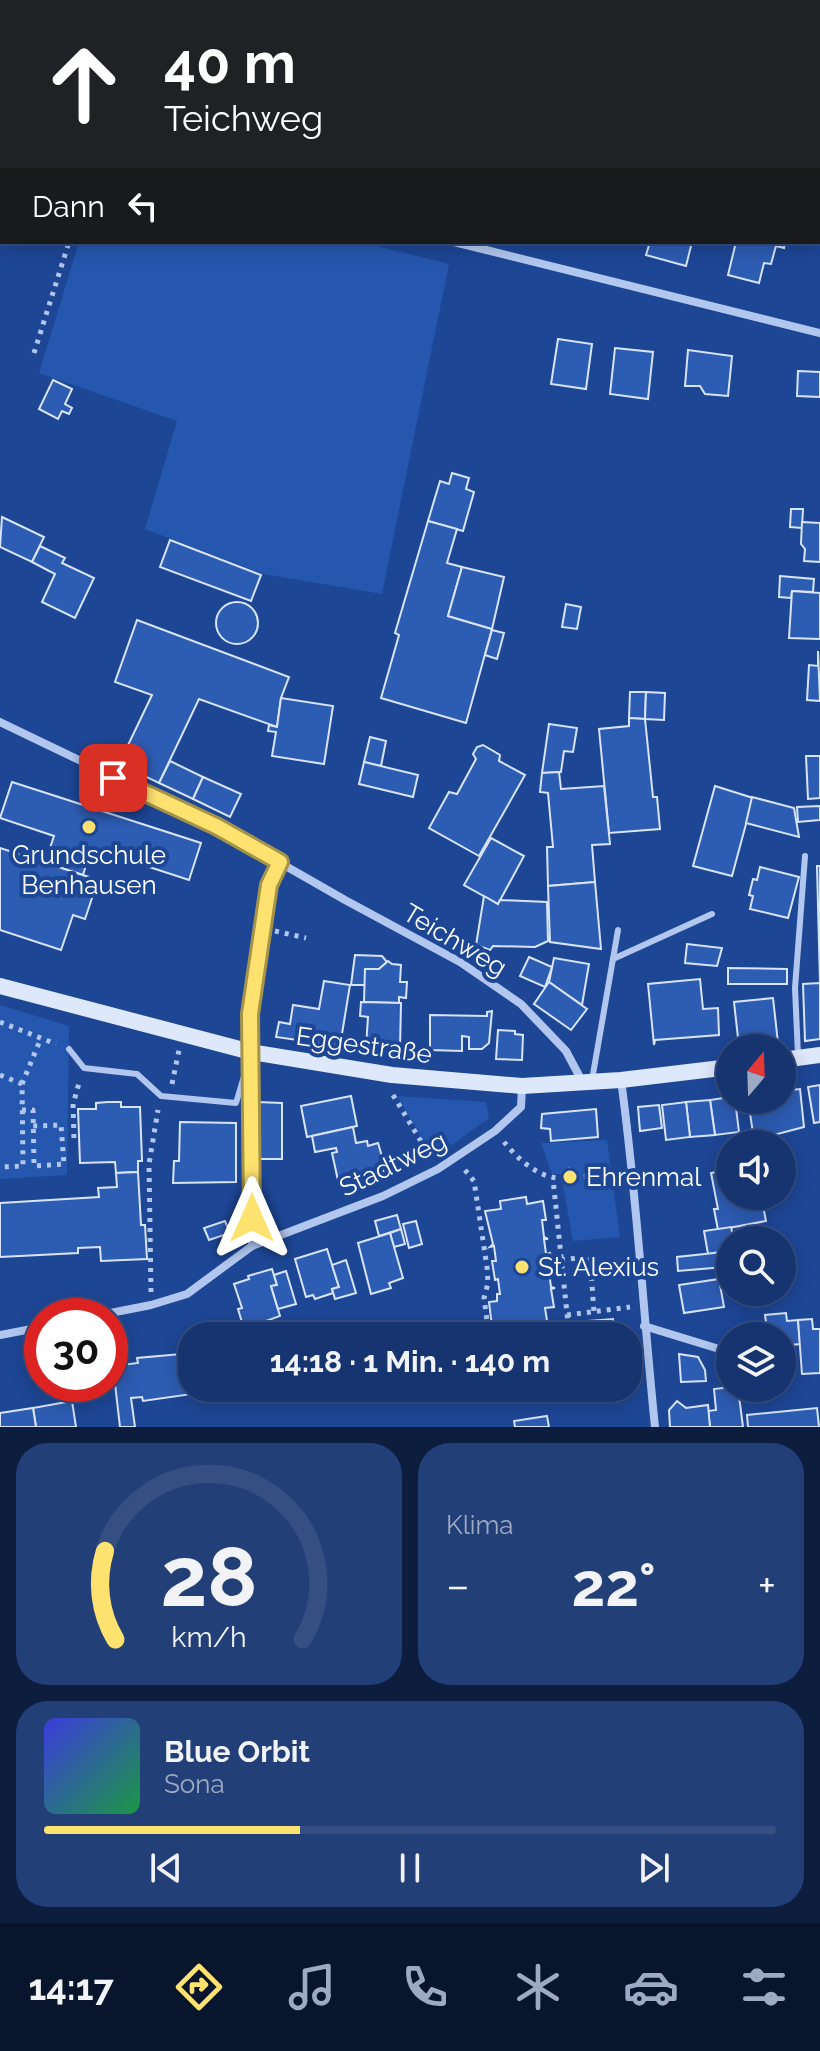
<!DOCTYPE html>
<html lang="de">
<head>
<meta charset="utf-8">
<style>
	body { margin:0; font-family:Raleway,sans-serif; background:#233f78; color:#f1f3f6; height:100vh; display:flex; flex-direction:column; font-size:30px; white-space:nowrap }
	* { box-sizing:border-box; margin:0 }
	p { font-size:26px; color:#9eaac3 }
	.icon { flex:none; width:44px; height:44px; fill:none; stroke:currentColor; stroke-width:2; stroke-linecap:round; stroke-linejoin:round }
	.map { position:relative; height:1427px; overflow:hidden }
	.details { display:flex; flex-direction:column; gap:16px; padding:16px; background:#0c1d3e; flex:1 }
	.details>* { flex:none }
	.guide { position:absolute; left:0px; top:0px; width:820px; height:244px; box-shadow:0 4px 20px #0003,0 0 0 2px #354f83; background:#202124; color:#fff; overflow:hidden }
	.needle { width:52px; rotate:19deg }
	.tools { position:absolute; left:716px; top:1034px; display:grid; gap:16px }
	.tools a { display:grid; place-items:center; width:80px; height:80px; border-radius:50%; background:#163470; box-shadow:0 4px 20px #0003,0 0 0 2px #354f83; font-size:40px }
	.speed { position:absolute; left:24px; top:1298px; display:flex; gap:16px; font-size:40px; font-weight:700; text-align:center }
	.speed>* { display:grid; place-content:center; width:104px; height:104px; border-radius:50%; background:#163470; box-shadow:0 4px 20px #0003,0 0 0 2px #354f83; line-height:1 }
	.speed .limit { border:12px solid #d22; background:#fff; color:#111 }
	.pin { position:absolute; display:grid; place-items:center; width:68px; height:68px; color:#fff; margin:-34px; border-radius:16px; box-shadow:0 4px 12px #0006 }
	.me { position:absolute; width:88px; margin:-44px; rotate:0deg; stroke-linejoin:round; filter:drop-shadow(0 0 6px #0008) }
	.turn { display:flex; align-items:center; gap:28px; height:168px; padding:0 32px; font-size:36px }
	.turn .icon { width:104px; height:104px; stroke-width:2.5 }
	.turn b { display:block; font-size:56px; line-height:68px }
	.then { display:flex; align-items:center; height:76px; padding:0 32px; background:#0003; gap:16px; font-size:30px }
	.big { font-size:60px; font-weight:700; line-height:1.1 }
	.details .widget { flex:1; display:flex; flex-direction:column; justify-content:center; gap:12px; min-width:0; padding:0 28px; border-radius:32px; background:#233f78 }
	.details .dial { align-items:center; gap:0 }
	.dial svg { height:208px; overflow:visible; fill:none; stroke:#354f83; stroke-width:7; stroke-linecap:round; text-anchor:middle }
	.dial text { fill:#f1f3f6; stroke:none }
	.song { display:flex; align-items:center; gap:24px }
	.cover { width:96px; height:96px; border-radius:12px; background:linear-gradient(135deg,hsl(240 70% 55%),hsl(140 70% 35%)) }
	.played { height:8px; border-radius:4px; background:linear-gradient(90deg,#fee270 35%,#354f83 35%) }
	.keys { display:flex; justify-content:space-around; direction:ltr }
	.heat { display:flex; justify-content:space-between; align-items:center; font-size:44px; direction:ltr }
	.details .tiles { flex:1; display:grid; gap:16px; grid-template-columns:1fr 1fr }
	.widget:last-child { grid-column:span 2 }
	.trip { position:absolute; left:178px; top:1322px; width:464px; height:80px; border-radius:32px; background:#163470; box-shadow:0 4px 20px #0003,0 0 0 2px #354f83; font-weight:700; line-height:80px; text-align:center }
	.tab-bar { display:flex; height:128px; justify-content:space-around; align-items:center; background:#09152d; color:#9eaac3 }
	.tab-bar .icon { width:56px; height:56px }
	.tab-bar .on { color:#fee270 }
	.tab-bar b { font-size:36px; color:#f1f3f6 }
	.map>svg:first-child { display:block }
	.green { fill:#2657ae }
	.building { fill:#2d5cb3; stroke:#d7e4fb; stroke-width:2 }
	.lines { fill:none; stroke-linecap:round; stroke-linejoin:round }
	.path { stroke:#b1c7ef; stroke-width:5; stroke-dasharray:4 6; stroke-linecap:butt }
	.service { stroke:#b1c7ef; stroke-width:6 }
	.minor { stroke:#b1c7ef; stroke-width:8 }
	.secondary { stroke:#dee8fb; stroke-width:16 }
	.route-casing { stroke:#a59349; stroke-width:20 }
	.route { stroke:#fee270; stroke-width:14 }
	.poi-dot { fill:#fee270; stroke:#1d4695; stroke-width:3 }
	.labels { text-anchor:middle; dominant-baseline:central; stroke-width:8; stroke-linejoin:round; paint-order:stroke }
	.poi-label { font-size:26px; fill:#fff; stroke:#1d4695; text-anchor:start }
	.street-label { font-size:26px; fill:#fff; stroke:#1d4695 }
</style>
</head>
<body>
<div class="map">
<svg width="820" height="1427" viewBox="0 0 820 1427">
	<rect width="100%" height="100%" fill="#1d4695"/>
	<g class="green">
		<polygon points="79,242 360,242 449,264 382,594 263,574 145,529 177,421 39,373"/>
		<polygon points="0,1005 69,1026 67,1175 0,1179"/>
		<polygon points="397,1096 486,1102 489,1118 434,1158"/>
		<polygon points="607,1140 620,1237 573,1241 561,1174 552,1174 541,1143"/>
	</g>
	<g class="building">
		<polygon points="650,242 692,242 686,266 646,255"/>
		<polygon points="736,242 785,242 784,248 776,246 771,264 764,263 759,283 728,275"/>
		<polygon points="558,339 592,344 586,389 551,384"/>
		<polygon points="615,348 653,352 648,399 610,394"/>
		<polygon points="688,350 732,356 728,396 705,394 700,386 685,386"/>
		<polygon points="798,371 820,372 820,397 797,396"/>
		<polygon points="53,380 72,389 65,404 72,408 69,414 62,411 58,419 39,409"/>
		<polygon points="452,473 469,478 466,489 474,492 463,531 428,521 440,481 449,484"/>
		<polygon points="791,509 803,509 802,528 790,527"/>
		<polygon points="2,517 44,537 32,562 0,547"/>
		<polygon points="428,521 457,529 447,563 462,567 448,616 492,629 466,723 381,698 399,635 395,633"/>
		<polygon points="802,522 820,523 820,562 804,561 805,549 801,544"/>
		<polygon points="170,540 261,575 251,601 160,567"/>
		<polygon points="40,546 65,558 62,563 94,578 75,618 42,602 55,574 32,562"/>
		<polygon points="462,567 504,577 492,629 448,616"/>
		<polygon points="780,576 814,579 813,592 792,591 791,598 779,597"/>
		<polygon points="792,591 820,593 820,639 789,638"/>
		<circle cx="237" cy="623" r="21"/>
		<polygon points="566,604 581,607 577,629 562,627"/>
		<polygon points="137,620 289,677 281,698 277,727 199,699 159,783 119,764 152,695 115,682"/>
		<polygon points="492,630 504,633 497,659 485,655"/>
		<polygon points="818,651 820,701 807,700 809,665 818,666"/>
		<polygon points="630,692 646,692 645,719 629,718"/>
		<polygon points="646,692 665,693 664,720 645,719"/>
		<polygon points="281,698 333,706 324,764 272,756 276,732 268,731 269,725 277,727"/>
		<polygon points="629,718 645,719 653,797 657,797 660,829 609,833 599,729 629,726"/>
		<polygon points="549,724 577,728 573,752 564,751 561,772 542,773"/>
		<polygon points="370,737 386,741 381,766 364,762"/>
		<polygon points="483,745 500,755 499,761 525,775 479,856 429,828 449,792 457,794 476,759 473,754 477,747"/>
		<polygon points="806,756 820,756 820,798 808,799"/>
		<polygon points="170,761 203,777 193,799 159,783"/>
		<polygon points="364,762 418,775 413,797 359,784"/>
		<polygon points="559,772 561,789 604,786 610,844 592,845 595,882 548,886 547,847 553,847 548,793 540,792 542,773"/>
		<polygon points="203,777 241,794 230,817 193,799"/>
		<polygon points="12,782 201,843 189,880 91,848 83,875 45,863 54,836 0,818"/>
		<polygon points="715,786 753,798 732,876 693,866"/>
		<polygon points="752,797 794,808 799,837 746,823"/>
		<polygon points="820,806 820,820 798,822 797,807"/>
		<polygon points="491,838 524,856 498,904 464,885"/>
		<polygon points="0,848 98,880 85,919 73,915 61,950 0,930"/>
		<polygon points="817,866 820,866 820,983"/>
		<polygon points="760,867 799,877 788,918 750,909 753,896 749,895 753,879 757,880"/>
		<polygon points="595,882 601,949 550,942 548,886"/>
		<polygon points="484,896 498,904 500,900 547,902 548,941 535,947 493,946 490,950 476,945"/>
		<polygon points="687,944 722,948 717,966 685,963"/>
		<polygon points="355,955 382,956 387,962 379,969 365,969 365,985 351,985"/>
		<polygon points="529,957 552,967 545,987 520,976"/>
		<polygon points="554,958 589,964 582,1005 549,982"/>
		<polygon points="388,961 392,964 401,965 400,982 407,982 406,998 399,997 399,1003 364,1002 365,969 379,969"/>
		<polygon points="728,968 787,969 787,984 728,984"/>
		<polygon points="700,979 703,1009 718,1008 719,1035 655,1040 654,1045 648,984"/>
		<polygon points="324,981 350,985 340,1046 276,1037 279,1022 290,1024 293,1005 319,1009"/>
		<polygon points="549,982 587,1009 571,1030 534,1004"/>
		<polygon points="820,983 820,1039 805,1041 803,984"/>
		<polygon points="773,998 778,1043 739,1047 734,1002"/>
		<polygon points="361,1002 401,1003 400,1048 366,1047 368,1017 360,1016"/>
		<polygon points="492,1011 489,1043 482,1049 469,1049 469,1037 462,1036 462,1051 430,1050 430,1015 487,1016 487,1012"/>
		<polygon points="498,1030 515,1031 515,1034 523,1035 522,1060 496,1059"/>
		<polygon points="820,1085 820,1122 814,1123 808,1087"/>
		<polygon points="800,1089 804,1127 754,1140 748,1100 782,1100 782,1091"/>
		<polygon points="351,1096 357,1126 307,1137 301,1106"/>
		<polygon points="730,1097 730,1100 735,1100 739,1132 715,1135 710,1100"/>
		<polygon points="710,1100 715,1135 690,1137 686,1102"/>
		<polygon points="108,1102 121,1102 121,1107 140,1107 142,1161 138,1161 138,1172 116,1173 115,1162 80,1163 78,1109 96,1109 96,1103"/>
		<polygon points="257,1102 282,1103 282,1159 256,1159"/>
		<polygon points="686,1102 690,1137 666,1140 662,1105"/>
		<polygon points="659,1105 662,1128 640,1131 638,1107"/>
		<polygon points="596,1109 598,1137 551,1141 550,1129 541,1128 542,1114"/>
		<polygon points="180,1122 236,1123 236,1182 173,1183 174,1161 179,1161"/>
		<polygon points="353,1127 356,1143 367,1141 368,1146 378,1143 386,1170 383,1171 384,1176 339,1185 332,1153 337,1152 336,1148 315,1152 312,1136"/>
		<polygon points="730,1169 730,1196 761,1196 766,1221 718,1230 714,1209 718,1209 711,1173"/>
		<polygon points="138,1172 141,1225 145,1225 147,1259 101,1261 100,1247 78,1248 78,1253 0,1257 0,1203 99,1197 98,1188 117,1187 116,1173"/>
		<polygon points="526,1197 527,1204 543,1201 546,1220 542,1220 544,1237 548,1239 544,1239 546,1254 550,1253 553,1272 549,1272 551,1287 555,1288 551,1289 554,1307 545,1308 548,1327 493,1334 489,1302 497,1301 497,1294 500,1294 498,1279 495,1280 492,1261 496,1261 494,1246 490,1247 493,1244 485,1211 501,1209 500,1201"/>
		<polygon points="397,1215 401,1229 379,1236 375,1221"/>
		<polygon points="225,1221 230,1233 209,1240 204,1228"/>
		<polygon points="416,1221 422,1244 409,1248 403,1224"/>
		<polygon points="731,1227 734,1240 730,1240 730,1250 708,1254 704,1231"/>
		<polygon points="401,1229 405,1244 394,1247 390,1233"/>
		<polygon points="390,1233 403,1278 389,1283 391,1288 371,1294 358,1243"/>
		<polygon points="327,1249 339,1287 332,1289 333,1293 315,1299 313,1295 306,1297 295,1259"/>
		<polygon points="723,1252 724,1267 678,1271 677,1257"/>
		<polygon points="346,1260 356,1293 335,1299 332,1289 339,1287 332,1265"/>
		<polygon points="272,1269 277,1285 271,1286 280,1316 244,1329 238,1309 242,1308 234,1284 249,1279 248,1276"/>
		<polygon points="286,1271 296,1304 278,1309 271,1286 277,1285 274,1275"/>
		<polygon points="719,1279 724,1307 684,1313 679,1285"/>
		<polygon points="786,1313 787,1321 798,1320 800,1344 782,1346 782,1336 747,1336 746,1324 766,1322 765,1315"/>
		<polygon points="613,1319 615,1336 577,1336 575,1322"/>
		<polygon points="812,1319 813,1329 820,1329 820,1373 802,1374 798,1320"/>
		<polygon points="192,1353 192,1388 198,1388 199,1393 143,1401 142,1397 131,1398 135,1427 120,1427 113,1366 138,1363 137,1358"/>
		<polygon points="679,1354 698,1357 705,1370 706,1381 681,1382"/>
		<polygon points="730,1387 738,1388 743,1427 710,1427 708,1411 716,1410 714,1389"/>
		<polygon points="72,1401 76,1427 36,1427 33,1408"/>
		<polygon points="677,1401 686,1408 708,1405 710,1427 670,1427 669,1410"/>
		<polygon points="33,1408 36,1427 0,1427 0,1413"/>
		<polygon points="817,1408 819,1427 748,1427 747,1415"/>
		<polygon points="547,1416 549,1427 515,1427 514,1421"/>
	</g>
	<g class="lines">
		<g class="path">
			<polyline points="34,353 69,242"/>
			<polyline points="275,931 306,938"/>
			<polyline points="0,1022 56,1044"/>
			<polyline points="0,1075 22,1084 23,1166 1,1167"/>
			<polyline points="22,1084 41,1038"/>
			<polyline points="172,1084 179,1050"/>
			<polyline points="393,1095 431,1158"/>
			<polyline points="22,1110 33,1110 34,1166 64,1164 61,1125 33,1126"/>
			<polyline points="74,1138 73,1104 80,1080"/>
			<path d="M504,1142C519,1160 540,1180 565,1178L569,1170L577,1177L617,1174"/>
			<polyline points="465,1170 474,1181 487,1267 488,1283 484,1298 489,1336"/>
			<polyline points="565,1178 571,1185 577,1177"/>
			<polyline points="590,1257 594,1312"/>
			<polyline points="561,1260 578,1258"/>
			<polyline points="151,1292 149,1164 158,1110"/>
			<polyline points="567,1315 630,1307"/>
			<polyline points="544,1336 569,1333 553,1179"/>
		</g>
		<g class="service">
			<polyline points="613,959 712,914"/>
			<polyline points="69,1049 84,1068 137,1074 161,1096 236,1103 248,1063"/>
			<polyline points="798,1055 795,988 805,856"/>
			<polyline points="592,1080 618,930"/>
		</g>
		<g class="minor">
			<polyline points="805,2 806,0"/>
			<polyline points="818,61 820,61"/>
			<polyline points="0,131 2,132"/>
			<polyline points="454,242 820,333"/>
			<polyline points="0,722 216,826 345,900 460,962 521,1004 566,1051 583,1083"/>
			<path d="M621,1080C637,1195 643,1311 655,1427"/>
			<polyline points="252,1246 250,1014 269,885 280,862"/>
			<polyline points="95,1316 151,1305 187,1294 252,1246 383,1196 438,1169 495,1131 521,1107 522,1087"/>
			<polyline points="644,1326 729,1352"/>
			<polyline points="0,1335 42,1327"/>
		</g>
		<g class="secondary">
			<polyline points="0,986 251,1052 392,1075 522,1086 621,1080 730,1067"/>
			<polyline points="782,1060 820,1055"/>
		</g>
	</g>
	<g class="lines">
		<g class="route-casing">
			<polyline id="route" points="113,778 216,826 280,862 269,885 250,1014 252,1218"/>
		</g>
		<use href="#route" class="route"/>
	</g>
	<g class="poi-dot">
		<circle cx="89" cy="827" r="8"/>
		<circle cx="570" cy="1177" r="8"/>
		<circle cx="522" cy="1267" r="8"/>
	</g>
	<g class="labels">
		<g class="poi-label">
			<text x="89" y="855" text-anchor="middle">Grundschule<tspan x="89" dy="30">Benhausen</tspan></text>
			<text x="586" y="1177">Ehrenmal</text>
			<text x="538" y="1267">St. Alexius</text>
		</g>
		<g class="street-label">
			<text transform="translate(455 940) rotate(31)">Teichweg</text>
			<text transform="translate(364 1045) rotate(8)">Eggestraße</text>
			<text transform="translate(393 1164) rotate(-26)">Stadtweg</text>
		</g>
	</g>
</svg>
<div class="tools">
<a><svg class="needle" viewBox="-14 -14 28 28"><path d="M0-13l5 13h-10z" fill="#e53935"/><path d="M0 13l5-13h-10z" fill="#9eaac3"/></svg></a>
<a><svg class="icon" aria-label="sound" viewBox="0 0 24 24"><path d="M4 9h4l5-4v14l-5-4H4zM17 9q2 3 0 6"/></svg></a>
<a><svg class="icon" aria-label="search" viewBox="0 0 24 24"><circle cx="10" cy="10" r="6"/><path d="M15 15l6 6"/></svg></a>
<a><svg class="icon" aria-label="layers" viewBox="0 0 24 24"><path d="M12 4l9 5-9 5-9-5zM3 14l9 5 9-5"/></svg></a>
</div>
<div class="speed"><div class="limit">30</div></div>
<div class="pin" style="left:113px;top:778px;background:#d93025"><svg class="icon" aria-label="arrive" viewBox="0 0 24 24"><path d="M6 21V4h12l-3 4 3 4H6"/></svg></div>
<svg class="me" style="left:252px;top:1218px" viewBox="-20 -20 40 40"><path d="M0-17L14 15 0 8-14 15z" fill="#fee270" stroke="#fff" stroke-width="4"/></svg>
<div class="trip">14:18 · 1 Min. · 140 m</div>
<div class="guide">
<div class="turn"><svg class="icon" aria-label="ahead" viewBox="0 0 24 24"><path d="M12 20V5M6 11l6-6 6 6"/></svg><div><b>40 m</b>Teichweg</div></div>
<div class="then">Dann<svg class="icon" aria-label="left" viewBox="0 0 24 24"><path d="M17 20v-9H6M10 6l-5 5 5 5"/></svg></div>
</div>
</div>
<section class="details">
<div class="tiles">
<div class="widget dial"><svg viewBox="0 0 100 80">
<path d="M14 69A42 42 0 1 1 86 69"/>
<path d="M14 69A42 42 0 0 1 10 35" stroke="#fee270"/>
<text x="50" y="56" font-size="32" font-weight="700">28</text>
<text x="50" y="72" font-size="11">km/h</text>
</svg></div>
<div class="widget"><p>Klima</p>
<div class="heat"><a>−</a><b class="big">22°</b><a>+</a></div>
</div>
<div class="widget">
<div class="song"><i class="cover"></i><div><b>Blue Orbit</b><p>Sona</p></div></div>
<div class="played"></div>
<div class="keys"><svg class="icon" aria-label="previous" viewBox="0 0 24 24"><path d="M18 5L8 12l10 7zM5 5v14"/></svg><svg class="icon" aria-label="pause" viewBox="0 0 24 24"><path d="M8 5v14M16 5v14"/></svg><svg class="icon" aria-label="next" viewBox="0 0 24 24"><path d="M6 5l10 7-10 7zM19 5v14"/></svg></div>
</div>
</div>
</section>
<nav class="tab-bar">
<b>14:17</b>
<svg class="icon on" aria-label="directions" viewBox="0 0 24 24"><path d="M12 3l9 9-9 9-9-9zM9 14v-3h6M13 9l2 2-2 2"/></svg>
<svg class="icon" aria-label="music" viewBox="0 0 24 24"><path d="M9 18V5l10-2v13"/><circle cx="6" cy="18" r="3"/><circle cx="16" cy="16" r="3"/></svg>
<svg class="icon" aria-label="phone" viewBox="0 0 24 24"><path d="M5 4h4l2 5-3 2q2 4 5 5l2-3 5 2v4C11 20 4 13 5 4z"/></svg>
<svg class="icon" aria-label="climate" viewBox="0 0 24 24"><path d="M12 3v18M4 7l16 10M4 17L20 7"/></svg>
<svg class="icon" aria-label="car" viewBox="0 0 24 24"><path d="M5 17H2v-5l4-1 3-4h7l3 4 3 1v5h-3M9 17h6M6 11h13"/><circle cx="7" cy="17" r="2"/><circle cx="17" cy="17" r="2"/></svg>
<svg class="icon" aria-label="filters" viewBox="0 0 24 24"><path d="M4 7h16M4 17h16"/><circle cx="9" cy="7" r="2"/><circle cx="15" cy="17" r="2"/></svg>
</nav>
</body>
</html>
